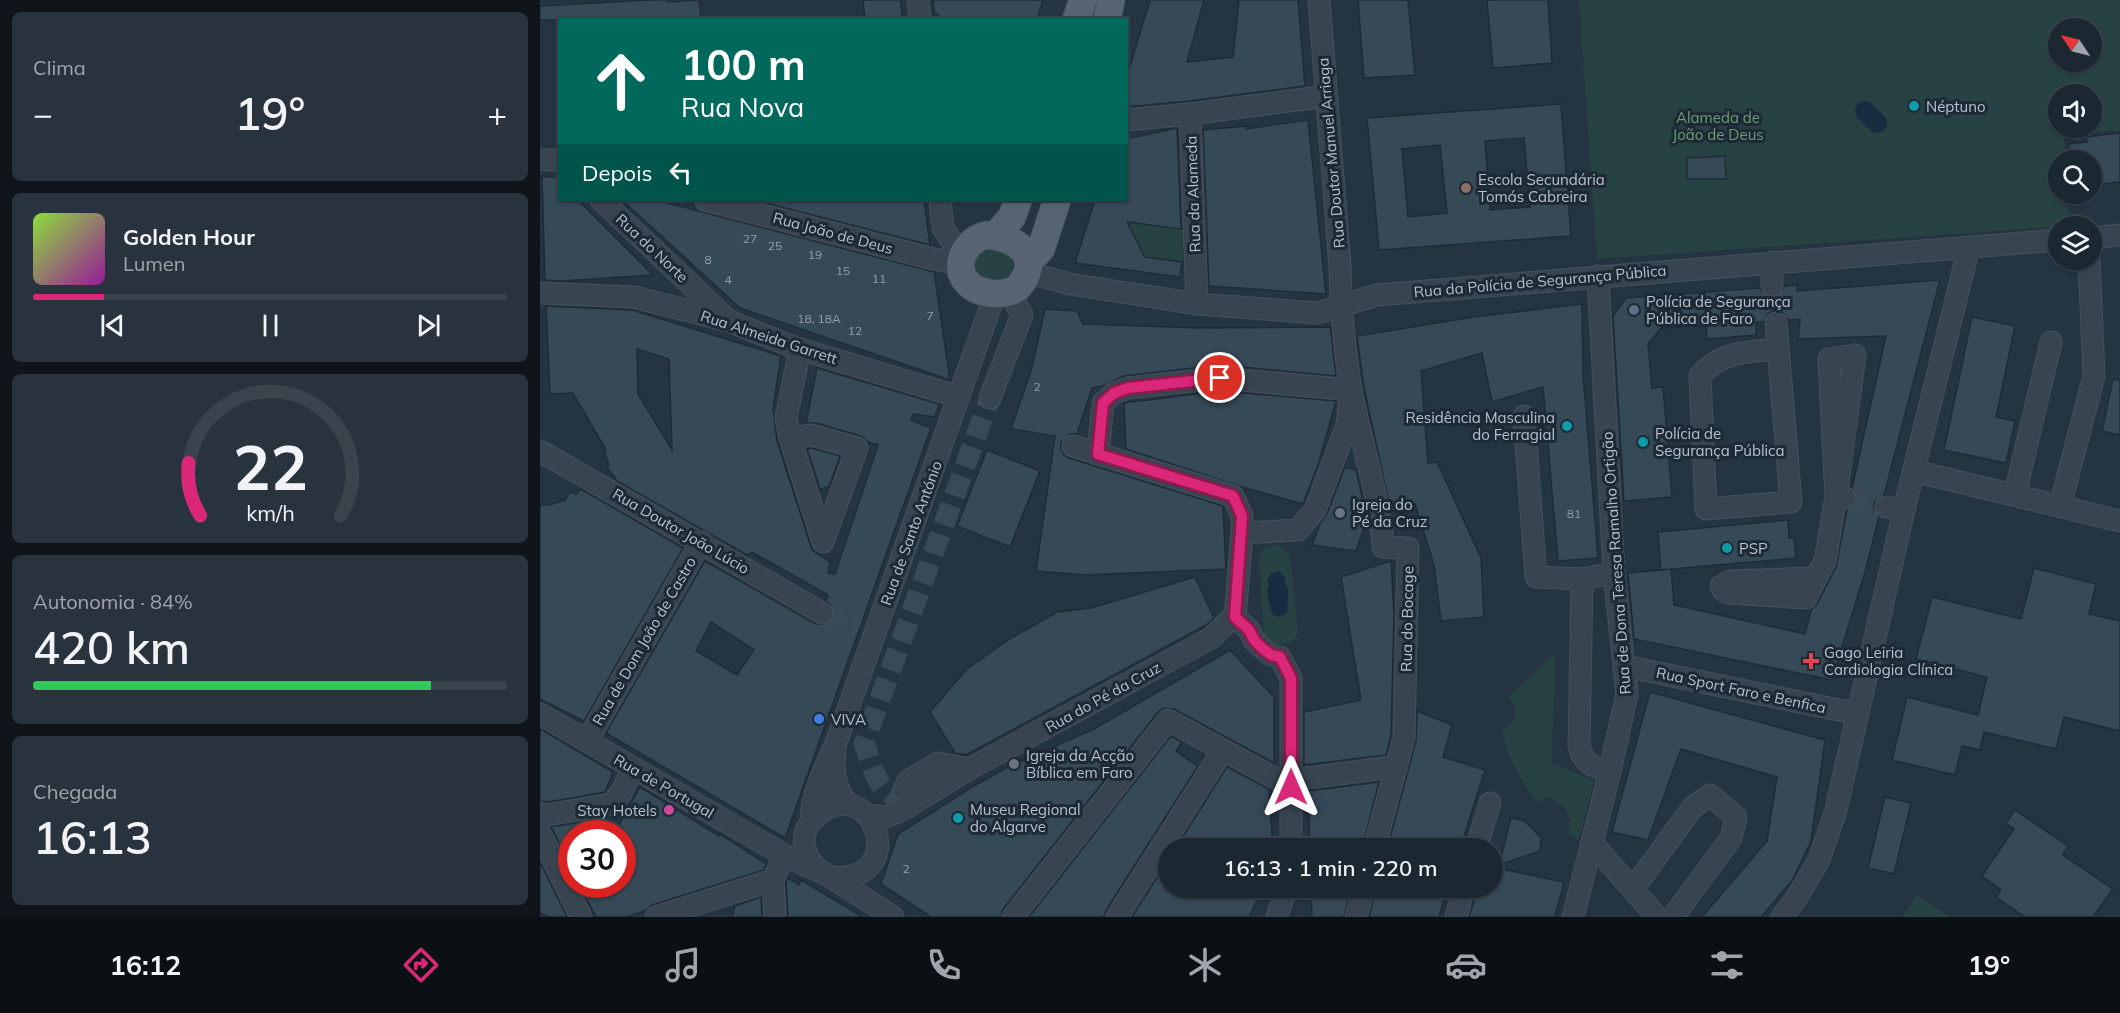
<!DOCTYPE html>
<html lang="pt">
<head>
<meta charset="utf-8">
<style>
	body { margin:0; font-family:Mulish,sans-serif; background:#28333d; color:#f1f3f6; height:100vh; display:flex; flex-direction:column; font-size:22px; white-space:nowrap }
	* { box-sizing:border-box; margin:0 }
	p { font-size:20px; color:#a0a5ab }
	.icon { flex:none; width:33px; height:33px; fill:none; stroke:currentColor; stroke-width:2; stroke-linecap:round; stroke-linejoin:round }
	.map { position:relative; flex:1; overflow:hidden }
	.panel { display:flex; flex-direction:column; gap:12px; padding:12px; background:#0f151b; width:540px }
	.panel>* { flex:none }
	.top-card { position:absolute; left:18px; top:18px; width:570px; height:183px; border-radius:0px; box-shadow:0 2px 4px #0004,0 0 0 2px #39444d; background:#00695c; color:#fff; overflow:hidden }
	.needle { width:39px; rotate:305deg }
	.buttons { position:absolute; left:1508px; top:18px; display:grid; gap:12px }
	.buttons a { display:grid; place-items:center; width:54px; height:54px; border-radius:50%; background:#1b2731; box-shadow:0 2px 4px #0004,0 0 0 2px #39444d; font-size:30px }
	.speed { position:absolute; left:18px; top:820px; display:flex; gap:12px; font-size:30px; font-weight:700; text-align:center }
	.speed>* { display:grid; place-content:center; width:78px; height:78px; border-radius:50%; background:#1b2731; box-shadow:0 2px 4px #0004,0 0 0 2px #39444d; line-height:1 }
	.speed .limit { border:9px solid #d22; background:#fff; color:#111 }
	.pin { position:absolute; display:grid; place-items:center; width:51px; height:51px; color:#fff; margin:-26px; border:3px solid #fff; border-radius:50%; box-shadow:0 2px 6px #0007 }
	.me { position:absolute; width:66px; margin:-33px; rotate:0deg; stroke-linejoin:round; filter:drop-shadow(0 0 4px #0008) }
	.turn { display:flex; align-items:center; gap:21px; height:126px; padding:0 24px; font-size:27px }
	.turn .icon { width:78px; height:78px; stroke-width:2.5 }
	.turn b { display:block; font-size:42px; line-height:51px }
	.then { display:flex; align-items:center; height:57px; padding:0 24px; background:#0003; gap:12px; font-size:22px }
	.big { font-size:45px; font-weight:600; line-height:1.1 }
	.panel .widget { flex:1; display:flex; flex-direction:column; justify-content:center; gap:9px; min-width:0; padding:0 21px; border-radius:9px; background:#28333d }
	.panel .dial { align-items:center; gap:0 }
	.dial svg { height:156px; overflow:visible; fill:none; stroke:#39444d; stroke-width:7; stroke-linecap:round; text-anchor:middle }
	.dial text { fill:#f1f3f6; stroke:none }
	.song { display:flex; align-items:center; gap:18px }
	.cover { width:72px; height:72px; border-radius:9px; background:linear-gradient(135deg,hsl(90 70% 55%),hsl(300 70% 35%)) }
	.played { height:6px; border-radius:3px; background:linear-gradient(90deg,#db2777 15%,#39444d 15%) }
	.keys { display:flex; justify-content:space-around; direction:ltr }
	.heat { display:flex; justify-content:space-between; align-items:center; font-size:33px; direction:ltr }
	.charge { height:9px; border-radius:4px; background:linear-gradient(90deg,#34c759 84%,#39444d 0) }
	.trip { position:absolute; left:618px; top:838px; width:345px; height:60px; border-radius:30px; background:#1b2731; box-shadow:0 2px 4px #0004,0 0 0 2px #39444d; font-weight:600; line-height:60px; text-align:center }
	.menu { display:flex; height:96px; justify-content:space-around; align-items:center; background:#0b1014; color:#a0a5ab }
	.menu .icon { width:42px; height:42px }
	.menu .on { color:#db2777 }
	.menu b { font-size:27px; color:#f1f3f6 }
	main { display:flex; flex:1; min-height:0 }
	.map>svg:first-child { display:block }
	.green { fill:#264242; fill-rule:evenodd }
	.water { fill:#162c40 }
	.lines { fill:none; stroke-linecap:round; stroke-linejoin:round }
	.canal { stroke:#162c40; stroke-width:20 }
	.building { fill:#364957; stroke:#1f2c38; stroke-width:1.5; fill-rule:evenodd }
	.minor-tunnel { stroke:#3a4956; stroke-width:21; stroke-dasharray:21 10; stroke-linecap:butt }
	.minor-casing { stroke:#45515d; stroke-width:23 }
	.major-casing { stroke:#45515d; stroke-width:29 }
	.minor { stroke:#384551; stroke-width:21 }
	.major { stroke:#566571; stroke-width:27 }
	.route-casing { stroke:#8e194d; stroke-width:15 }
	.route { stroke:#db2777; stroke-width:10 }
	.culture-dot { fill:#0f9aa8; stroke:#1d2a36; stroke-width:2 }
	.education-dot { fill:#8d6e63; stroke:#1d2a36; stroke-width:2 }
	.service-dot { fill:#5c6f8a; stroke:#1d2a36; stroke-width:2 }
	.worship-dot { fill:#6b7280; stroke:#1d2a36; stroke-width:2 }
	.health-dot { fill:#e0444e; stroke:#1d2a36; stroke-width:2 }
	.shop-dot { fill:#3f7fe0; stroke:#1d2a36; stroke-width:2 }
	.hotel-dot { fill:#d1479c; stroke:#1d2a36; stroke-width:2 }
	.labels { text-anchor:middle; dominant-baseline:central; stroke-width:6; stroke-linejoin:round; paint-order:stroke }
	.number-label { font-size:12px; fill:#93a0ac }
	.poi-label { font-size:15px; fill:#b5c0cb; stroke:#1d2a36; text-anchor:start }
	.park-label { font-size:15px; fill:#6b9d70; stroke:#1d2a36 }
	.street-label { font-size:15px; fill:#b5c0cb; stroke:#1d2a36 }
</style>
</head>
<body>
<main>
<section class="panel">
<div class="widget"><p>Clima</p>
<div class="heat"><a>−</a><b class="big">19°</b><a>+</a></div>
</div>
<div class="widget">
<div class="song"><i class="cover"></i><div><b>Golden Hour</b><p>Lumen</p></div></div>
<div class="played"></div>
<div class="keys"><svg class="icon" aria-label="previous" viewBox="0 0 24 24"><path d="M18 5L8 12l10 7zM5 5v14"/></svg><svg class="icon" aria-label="pause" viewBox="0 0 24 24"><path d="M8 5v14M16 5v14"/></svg><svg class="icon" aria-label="next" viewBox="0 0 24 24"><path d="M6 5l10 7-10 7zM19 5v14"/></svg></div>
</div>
<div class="widget dial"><svg viewBox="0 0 100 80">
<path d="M14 69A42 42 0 1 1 86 69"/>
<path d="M14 69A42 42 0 0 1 8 42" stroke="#db2777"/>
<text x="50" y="56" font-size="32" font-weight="700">22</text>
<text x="50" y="72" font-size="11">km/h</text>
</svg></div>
<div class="widget"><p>Autonomia · 84%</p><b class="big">420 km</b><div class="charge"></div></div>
<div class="widget"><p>Chegada</p><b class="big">16:13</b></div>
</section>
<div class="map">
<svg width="1580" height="917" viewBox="0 0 1580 917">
	<rect width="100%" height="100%" fill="#243441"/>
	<g class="green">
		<path d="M1039,0H1580V130L1524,135L1525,160H1518V194H1527L1529,226L1057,259ZM1518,28H1551V62H1518ZM1518,94H1551V128H1518Z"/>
		<polygon points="550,217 646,229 642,262 605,257 599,244 543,237"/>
		<path d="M447,248L468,254L473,259L472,271L466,278C456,281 440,277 433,269L434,254Z"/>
		<path d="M733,545L741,546L750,554L758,631C754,649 734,647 724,635L719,560C720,550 724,548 733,545Z"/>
		<path d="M1015,653L1012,763L1054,780L1039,840L1028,833L1030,821L1025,807L1009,797L997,802C979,777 969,761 962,730C977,724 980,710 969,697Z"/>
		<polygon points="1377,895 1410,917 1362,917"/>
	</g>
	<polygon class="water" points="739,571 746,578 744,581 748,589 747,613 739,617 732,614 728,597 727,590 729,585 727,581 731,574"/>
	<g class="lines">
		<polyline class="canal" points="1325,111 1337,123"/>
	</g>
	<g class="building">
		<polygon points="110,0 128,0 128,2 159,0 161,20 0,20 0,6"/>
		<polygon points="323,0 360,0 363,20 325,20"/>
		<polygon points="393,0 503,0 497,20 403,20 394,11"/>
		<polygon points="610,0 664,0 647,62 693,57 699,0 758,0 765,86 649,101 586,107 586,79"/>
		<polygon points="818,0 868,0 875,75 824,78"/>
		<polygon points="947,0 1008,0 1012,63 953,68"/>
		<path d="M1021,104L1031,236L839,250L827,118ZM984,138L990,207L950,210L945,141ZM900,145L907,213L868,217L862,149Z"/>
		<polygon points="768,120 786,294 669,286 663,130 706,126 706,129"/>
		<polygon points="637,128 641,229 587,222 605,257 642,262 640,277 535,263 555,200 586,200 586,139"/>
		<polygon points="1580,133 1580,182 1551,185 1551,160 1531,160 1529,144 1547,142 1546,137"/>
		<polygon points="1185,156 1186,179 1147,179 1147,158"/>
		<polygon points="2,177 15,177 20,181 20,200 38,200 113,275 22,281 5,280"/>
		<polygon points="82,200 116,200 394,272 410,380 200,308"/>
		<polygon points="214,200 384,200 390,245"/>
		<polygon points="1400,280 1344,495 1337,498 1334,504 1334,512 1339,517 1325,572 1292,680 1094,639 1088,573 1131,569 1134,605 1265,634 1271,610 1277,604 1296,567 1307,510 1315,506 1318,500 1317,493 1312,488 1346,336 1258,339 1260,319 1248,320 1242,312 1236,310 1228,313 1224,322 1216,322 1216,335 1167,339 1166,325 1121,328 1108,344 1112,388 1123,387 1132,497 1084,501 1073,316 1086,298 1220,288 1225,296 1233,298 1239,296 1245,286 1257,285 1257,291"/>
		<polygon points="1042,304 1043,374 1058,558 1018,561 1003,387 952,402 942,353 881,371 888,463 897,462 941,558 944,617 901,621 894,565 875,504 851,512 824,388 817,336 934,317"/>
		<path d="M6,306L92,310L241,356L233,409L237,441L272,550L290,562L288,573L295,574L338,445L328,442L321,436L276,423H266L277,368L399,404L395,417L373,414L371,420L391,428L245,838L66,733L165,561L276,624H288L293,619V607L286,601L288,595L212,552L207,555L77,481L67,467L69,465L64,452L66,450L33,393L10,394ZM97,349L129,359L132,450L98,394ZM171,622L214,650L197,675L156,651Z"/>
		<polygon points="505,309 537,311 543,324 660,328 790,327 796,376 680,365 584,376 563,386 552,388 537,434 530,434 521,442 521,449 524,455 529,458 683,506 686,569 545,575 496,571 515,436 471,429 491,371"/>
		<polygon points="1432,317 1475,326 1456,417 1475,421 1466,463 1404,450"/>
		<polygon points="1573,379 1580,380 1580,435 1562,431"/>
		<polygon points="679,391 796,401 779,462 763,504 702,487 586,449 584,403"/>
		<polygon points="271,448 300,456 289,487 280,489 267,449"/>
		<polygon points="447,450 500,471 470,547 417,526"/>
		<polygon points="805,467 816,470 827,519 816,551 772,545 780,524 787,514"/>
		<polygon points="41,489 143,548 44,721 0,699 0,505 9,505 25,500 30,492 36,494"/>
		<polygon points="1248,520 1249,538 1254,538 1256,558 1121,570 1118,532"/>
		<polygon points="851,561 854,615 851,736 846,755 764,765 764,712 821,700 801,577"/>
		<polygon points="1494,568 1556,584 1549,614 1580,621 1580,731 1524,717 1516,749 1444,732 1440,750 1422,746 1415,775 1352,760 1367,697 1438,715 1447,677 1376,659 1392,597 1481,619"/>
		<polygon points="655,577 674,618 666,625 426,755 415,753 390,712 427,669 468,640 517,612 551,608"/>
		<polygon points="690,650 734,697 734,763 634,709 623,708 618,712 463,909 461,917 391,917 341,884 358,834 432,787 468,767 554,729"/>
		<polygon points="1110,692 1285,740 1271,841 1252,881 1221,917 1162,917 1227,841 1237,777 1141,749 1108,840 1072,832"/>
		<polygon points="877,711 912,725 903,757 945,770 920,849 847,849 876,741"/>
		<polygon points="0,729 73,772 65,792 8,802 0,801"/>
		<polygon points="631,736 642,742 636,751 658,766 566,910 564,917 489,917"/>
		<polygon points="687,767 729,789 733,849 635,849"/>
		<polygon points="839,782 822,849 770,849 768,791"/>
		<polygon points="100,787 179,836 179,833 226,864 224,870 112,905 105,911 86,917 56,917 43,892 47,885 82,885 82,834 74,834"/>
		<polygon points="1345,797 1371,803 1354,874 1328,868"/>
		<polygon points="1475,810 1528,846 1523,855 1573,889 1553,917 1485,917 1456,897 1461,890 1442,876 1474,829 1466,823"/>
		<polygon points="971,818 984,821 992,828 1001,838 1000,851 959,865"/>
		<polygon points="56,820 51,834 32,834 32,868 11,827"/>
		<polygon points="628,860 628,888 723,888 709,917 592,917"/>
		<polygon points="0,862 26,915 26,917 9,917 0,913"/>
		<polygon points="952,867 1024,882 1015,917 929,917 938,888 952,888"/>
		<polygon points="248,878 259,885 261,880 323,917 248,917 246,882"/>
		<polygon points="771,888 811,888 804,917 772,917"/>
		<polygon points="836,888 907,888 899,917 829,917"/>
		<polygon points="221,897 222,917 192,917 195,906"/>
	</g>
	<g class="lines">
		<g class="minor-tunnel">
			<polyline points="1232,285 1236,323"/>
			<polyline points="1305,498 1346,507"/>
			<polyline points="282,613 319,628"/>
			<path d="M364,790L360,798C336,792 332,764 324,743L450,398"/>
		</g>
		<g class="minor-casing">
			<g id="minor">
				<polyline points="378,0 380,20"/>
				<path d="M779,0L800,266C801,307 804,349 811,390C821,443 839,493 843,547L868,548L864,738L834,849"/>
				<polyline points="586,120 650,114"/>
				<polyline points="0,159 20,161"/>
				<polyline points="61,200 187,319"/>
				<polyline points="165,200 389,258 409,262 422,257 403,228 400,200"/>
				<polyline points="1551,238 1580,235"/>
				<polyline points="1232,262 1232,285"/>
				<polyline points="486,272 530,284 657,304 778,313 837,295 1518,240"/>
				<polyline points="0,293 94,297 189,321 253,347 419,397"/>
				<polyline points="657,304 650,114 787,96"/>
				<path d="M1236,323L1251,502L1166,509L1160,376C1181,351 1208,352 1238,349"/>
				<polyline points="450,398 482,315 470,293"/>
				<polyline points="984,416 996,577 1042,579 1074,573"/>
				<polyline points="250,438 272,435 317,448 283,542 250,438 246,418 260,349"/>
				<polyline points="533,446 693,496 702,516 702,533"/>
				<polyline points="0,451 282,613"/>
				<polyline points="558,454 563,403 574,393 588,388 679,378 811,390 807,425 775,510 758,530 702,533 695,617 709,630 714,640 722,648 731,655 740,657 751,678 751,849"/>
				<polyline points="1374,471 1580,521"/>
				<polyline points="1475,494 1511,342"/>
				<polyline points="1520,506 1554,376 1549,260"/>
				<polyline points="1346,507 1364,510"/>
				<polyline points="1276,578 1266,598 1188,593 1183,590 1181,586 1190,581 1276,578 1285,561 1296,497 1315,355 1289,359 1296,497 1305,498"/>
				<path d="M1042,579L1039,746C1044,765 1052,766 1070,771"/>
				<polyline points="1084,666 1318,714"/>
				<polyline points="0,714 244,855 279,871"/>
				<polyline points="47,741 161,542"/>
				<path d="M295,752C292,772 295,789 308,805"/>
				<polyline points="751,780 845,768 856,770"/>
				<polyline points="364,790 368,781 398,763 429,769"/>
				<polyline points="0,813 7,815 71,804 81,793 93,768"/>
				<polyline points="328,815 346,817 364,809 429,769 671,638 695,615 695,617"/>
				<path d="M271,821C327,764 370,870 305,877C295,879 287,876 279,870C268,862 262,847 265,834C266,829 269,825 271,821C272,815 271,809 273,803C277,782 288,762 296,743L455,294"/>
				<polyline points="0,833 41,917"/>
				<polyline points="1052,843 1117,917"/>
				<polyline points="936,849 950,803"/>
				<polyline points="291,877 353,917"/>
				<polyline points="233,880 235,917"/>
				<polyline points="1093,889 1153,807 1170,795 1196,817 1191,838 1133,917"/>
				<polyline points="116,917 233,880 242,860"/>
				<polyline points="473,917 628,720 751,787"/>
				<polyline points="577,917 683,750"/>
				<polyline points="737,917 746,888"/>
				<polyline points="816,917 824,888"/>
				<polyline points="916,917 924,888"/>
				<polyline points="1033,917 1070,771 1087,694 1074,573 1058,276"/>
				<polyline points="1242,917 1256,899 1279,860 1296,810 1364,510 1429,247"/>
			</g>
		</g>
		<g class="major-casing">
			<g id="major">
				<polyline points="536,20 543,0"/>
				<polyline points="567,20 571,0"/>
				<path d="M447,235C474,237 504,255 480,285C469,299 436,295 426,281C412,263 427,239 447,235Z"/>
				<polyline points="455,236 472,217 478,200"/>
				<polyline points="488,262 501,249 517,200"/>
			</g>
		</g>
		<use href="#minor" class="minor"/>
		<use href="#major" class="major"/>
	</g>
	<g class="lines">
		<g class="route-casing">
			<polyline id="route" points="680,378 588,388 574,393 563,403 558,454 693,496 702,516 695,617 709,630 714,640 722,648 731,655 740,657 751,678 751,787"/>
		</g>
		<use href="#route" class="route"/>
	</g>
	<g class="culture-dot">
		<circle cx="1374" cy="106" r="6"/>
		<circle cx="1027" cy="426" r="6"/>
		<circle cx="1103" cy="442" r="6"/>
		<circle cx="1187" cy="548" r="6"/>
		<circle cx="418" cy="818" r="6"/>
	</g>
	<circle class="education-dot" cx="926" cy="188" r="6"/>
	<circle class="service-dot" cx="1094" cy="310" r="6"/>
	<g class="worship-dot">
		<circle cx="800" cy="513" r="6"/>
		<circle cx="474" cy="764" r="6"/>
	</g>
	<path class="health-dot" d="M1268 652h6v6h6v6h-6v6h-6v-6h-6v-6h6z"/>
	<circle class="shop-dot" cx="279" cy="719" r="6"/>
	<circle class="hotel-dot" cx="129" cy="810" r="6"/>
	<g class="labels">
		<g class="number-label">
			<text x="210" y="238">27</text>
			<text x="235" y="245">25</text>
			<text x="275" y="254">19</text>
			<text x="168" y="259">8</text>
			<text x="303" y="270">15</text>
			<text x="339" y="278">11</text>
			<text x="188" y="279">4</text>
			<text x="390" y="315">7</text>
			<text x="279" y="318">18, 18A</text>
			<text x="315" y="330">12</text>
			<text x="497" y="386">2</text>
			<text x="1034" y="513">81</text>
			<text x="366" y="868">2</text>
		</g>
		<g class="poi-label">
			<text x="1386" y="106">Néptuno</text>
			<text x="938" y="179">Escola Secundária<tspan x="938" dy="17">Tomás Cabreira</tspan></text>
			<text x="1106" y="301">Polícia de Segurança<tspan x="1106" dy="17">Pública de Faro</tspan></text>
			<text x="1015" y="417" text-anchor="end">Residência Masculina<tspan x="1015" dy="17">do Ferragial</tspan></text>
			<text x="1115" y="433">Polícia de<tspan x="1115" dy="17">Segurança Pública</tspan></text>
			<text x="812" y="504">Igreja do<tspan x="812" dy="17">Pé da Cruz</tspan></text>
			<text x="1199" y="548">PSP</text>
			<text x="1284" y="652">Gago Leiria<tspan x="1284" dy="17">Cardiologia Clínica</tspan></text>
			<text x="291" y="719">VIVA</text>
			<text x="486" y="755">Igreja da Acção<tspan x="486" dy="17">Bíblica em Faro</tspan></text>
			<text x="430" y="809">Museu Regional<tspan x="430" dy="17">do Algarve</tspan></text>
			<text x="117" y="810" text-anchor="end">Stay Hotels</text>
		</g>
		<g class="park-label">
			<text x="1178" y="117">Alameda de<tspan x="1178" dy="17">João de Deus</tspan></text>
		</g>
		<g class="street-label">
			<text transform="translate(791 153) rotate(-95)">Rua Doutor Manuel Arriaga</text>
			<text transform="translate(653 194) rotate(-92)">Rua da Alameda</text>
			<text transform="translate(293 233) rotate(15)">Rua João de Deus</text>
			<text transform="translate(112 248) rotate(43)">Rua do Norte</text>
			<text transform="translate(1000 281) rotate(-5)">Rua da Polícia de Segurança Pública</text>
			<text transform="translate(229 337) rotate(18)">Rua Almeida Garrett</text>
			<text transform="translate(141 531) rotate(30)">Rua Doutor João Lúcio</text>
			<text transform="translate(371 533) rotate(-70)">Rua de Santo António</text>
			<text transform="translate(1076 563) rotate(-94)">Rua de Dona Teresa Ramalho Ortigão</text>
			<text transform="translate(867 619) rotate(-89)">Rua do Bocage</text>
			<text transform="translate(104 641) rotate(-60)">Rua de Dom João de Castro</text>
			<text transform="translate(1201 690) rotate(12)">Rua Sport Faro e Benfica</text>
			<text transform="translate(563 697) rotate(-29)">Rua do Pé da Cruz</text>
			<text transform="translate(124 786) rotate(30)">Rua de Portugal</text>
		</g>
	</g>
</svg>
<div class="buttons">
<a><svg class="needle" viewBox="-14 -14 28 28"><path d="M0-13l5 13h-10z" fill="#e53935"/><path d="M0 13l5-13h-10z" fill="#a0a5ab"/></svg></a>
<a><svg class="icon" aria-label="sound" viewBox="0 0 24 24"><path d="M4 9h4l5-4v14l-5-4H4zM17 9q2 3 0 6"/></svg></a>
<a><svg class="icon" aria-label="search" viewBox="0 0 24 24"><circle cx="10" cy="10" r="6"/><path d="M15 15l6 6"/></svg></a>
<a><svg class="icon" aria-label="layers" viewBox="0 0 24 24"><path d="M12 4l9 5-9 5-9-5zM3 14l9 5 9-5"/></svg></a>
</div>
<div class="speed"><div class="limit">30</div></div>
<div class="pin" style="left:680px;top:378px;background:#d93025"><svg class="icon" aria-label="arrive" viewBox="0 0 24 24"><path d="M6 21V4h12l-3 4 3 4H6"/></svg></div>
<svg class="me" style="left:751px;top:787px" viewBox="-20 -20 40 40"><path d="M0-17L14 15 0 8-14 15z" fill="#db2777" stroke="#fff" stroke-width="4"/></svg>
<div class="trip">16:13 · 1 min · 220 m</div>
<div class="top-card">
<div class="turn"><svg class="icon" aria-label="ahead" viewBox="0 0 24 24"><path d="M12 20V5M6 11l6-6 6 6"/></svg><div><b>100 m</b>Rua Nova</div></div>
<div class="then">Depois<svg class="icon" aria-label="left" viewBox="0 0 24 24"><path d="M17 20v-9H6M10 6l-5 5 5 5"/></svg></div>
</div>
</div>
</main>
<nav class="menu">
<b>16:12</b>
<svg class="icon on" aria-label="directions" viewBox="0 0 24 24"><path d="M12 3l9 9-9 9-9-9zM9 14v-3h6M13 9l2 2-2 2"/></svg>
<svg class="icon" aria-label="music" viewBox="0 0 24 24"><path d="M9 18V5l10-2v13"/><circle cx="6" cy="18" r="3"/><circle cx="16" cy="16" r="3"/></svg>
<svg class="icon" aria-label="phone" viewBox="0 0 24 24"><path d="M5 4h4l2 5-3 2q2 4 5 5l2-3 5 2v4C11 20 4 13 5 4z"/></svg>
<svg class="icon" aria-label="climate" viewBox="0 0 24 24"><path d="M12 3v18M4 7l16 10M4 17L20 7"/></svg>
<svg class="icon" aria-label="car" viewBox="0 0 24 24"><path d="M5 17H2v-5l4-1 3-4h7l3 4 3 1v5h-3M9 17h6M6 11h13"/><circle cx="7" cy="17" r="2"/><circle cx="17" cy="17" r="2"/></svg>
<svg class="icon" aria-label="filters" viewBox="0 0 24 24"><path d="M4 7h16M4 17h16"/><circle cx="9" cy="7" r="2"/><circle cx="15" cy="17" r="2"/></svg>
<b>19°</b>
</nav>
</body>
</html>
